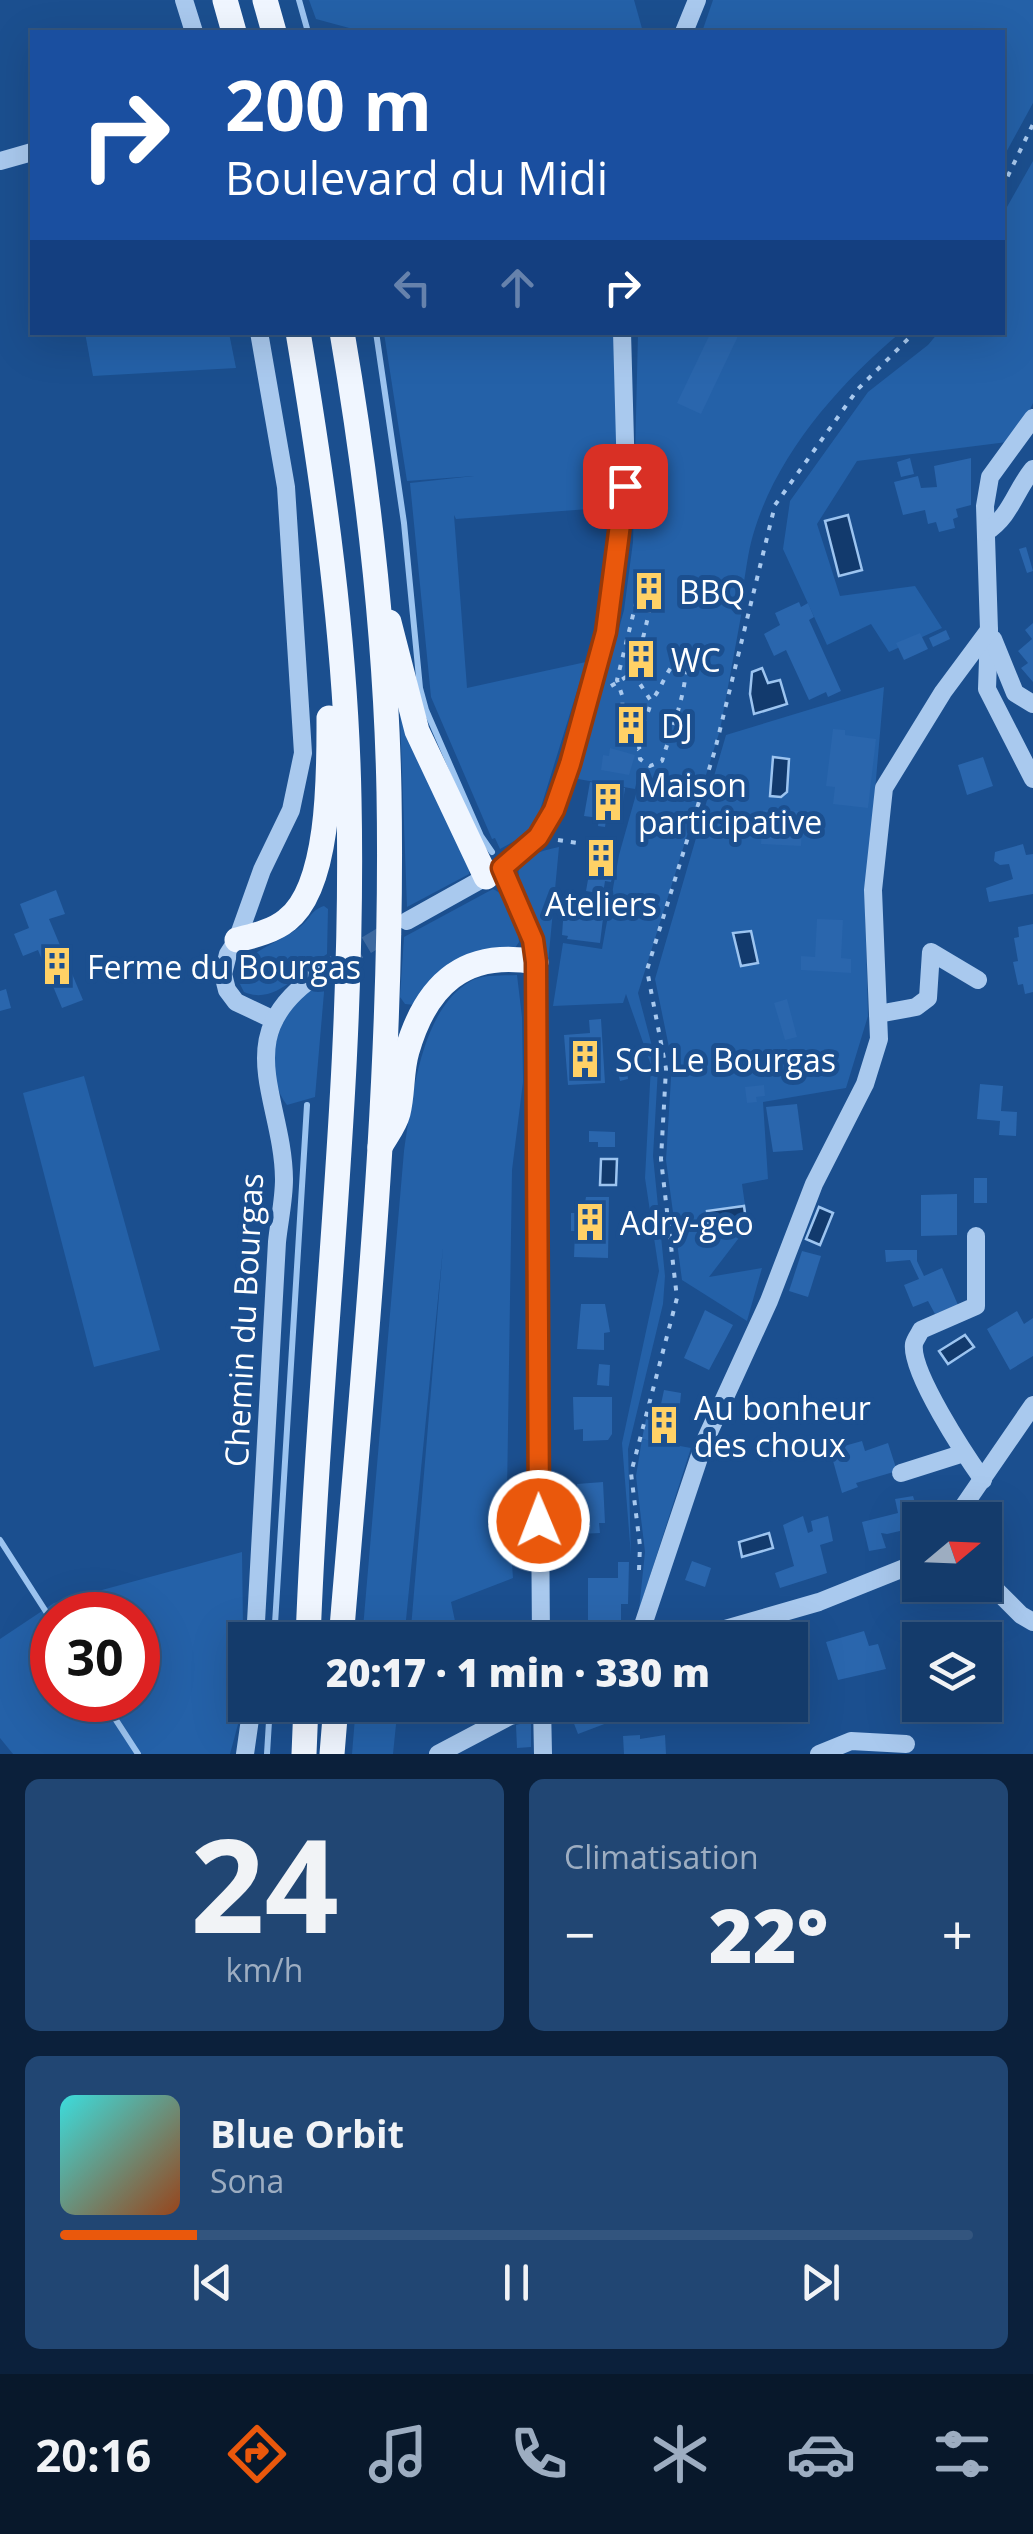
<!DOCTYPE html>
<html lang="fr">
<head>
<meta charset="utf-8">
<style>
	body { margin:0; font-family:"Open Sans",sans-serif; background:#214673; color:#f1f3f6; height:100vh; display:flex; flex-direction:column; font-size:38px; white-space:nowrap }
	* { box-sizing:border-box; margin:0 }
	p { font-size:32px; color:#9dadc1 }
	.icon { flex:none; width:55px; height:55px; fill:none; stroke:currentColor; stroke-width:2; stroke-linecap:round; stroke-linejoin:round }
	.map { position:relative; height:1754px; overflow:hidden }
	.side { display:flex; flex-direction:column; gap:25px; padding:25px; background:#0b203b; flex:1 }
	.side>* { flex:none }
	.top-card { position:absolute; left:30px; top:30px; width:975px; height:305px; border-radius:0px; box-shadow:0 10px 40px #0002,0 0 0 2px #33557e; background:#1a4fa0; color:#fff; overflow:hidden }
	.needle { width:65px; rotate:71deg }
	.controls { position:absolute; left:902px; top:1502px; display:grid; gap:20px }
	.controls a { display:grid; place-items:center; width:100px; height:100px; border-radius:0px; background:#143b6b; box-shadow:0 10px 40px #0002,0 0 0 2px #33557e; font-size:50px }
	.speed { position:absolute; left:30px; top:1592px; display:flex; gap:20px; font-size:50px; font-weight:700; text-align:center }
	.speed>* { display:grid; place-content:center; width:130px; height:130px; border-radius:50%; background:#143b6b; box-shadow:0 10px 40px #0002,0 0 0 2px #33557e; line-height:1 }
	.speed .limit { border:15px solid #d22; background:#fff; color:#111 }
	.pin { position:absolute; display:grid; place-items:center; width:85px; height:85px; color:#fff; margin:-42px; border-radius:20px; box-shadow:0 5px 15px #0006 }
	.me { position:absolute; width:110px; margin:-55px; rotate:359deg; stroke-linejoin:round; filter:drop-shadow(0 0 8px #0008) }
	.turn { display:flex; align-items:center; gap:35px; height:210px; padding:0 30px; font-size:45px }
	.turn .icon { width:130px; height:130px; stroke-width:2.5 }
	.turn b { display:block; font-size:70px; line-height:85px }
	.lanes { display:flex; align-items:center; height:95px; padding:0 30px; background:#0003; justify-content:center; gap:50px; direction:ltr }
	.lanes .off { opacity:.35 }
	.big { font-size:75px; font-weight:800; line-height:1.1 }
	.side .tile { flex:1; display:flex; flex-direction:column; justify-content:center; gap:15px; min-width:0; padding:0 35px; border-radius:15px; background:#214673 }
	.side .dial { align-items:center; gap:0 }
	.dial b { font-size:130px; line-height:1 }
	.song { display:flex; align-items:center; gap:30px }
	.cover { width:120px; height:120px; border-radius:15px; background:linear-gradient(135deg,hsl(180 70% 55%),hsl(20 70% 35%)) }
	.played { height:10px; border-radius:5px; background:linear-gradient(90deg,#ea580c 15%,#33557e 15%) }
	.keys { display:flex; justify-content:space-around; direction:ltr }
	.heat { display:flex; justify-content:space-between; align-items:center; font-size:55px; direction:ltr }
	.side .tiles { flex:1; display:grid; gap:25px; grid-template-columns:1fr 1fr }
	.tile:last-child { grid-column:span 2 }
	.trip { position:absolute; left:228px; top:1622px; width:580px; height:100px; border-radius:0px; background:#143b6b; box-shadow:0 10px 40px #0002,0 0 0 2px #33557e; font-weight:800; line-height:100px; text-align:center }
	.dock { display:flex; height:160px; justify-content:space-around; align-items:center; background:#08182b; color:#9dadc1 }
	.dock .icon { width:70px; height:70px }
	.dock .selected { color:#ea580c }
	.dock b { font-size:45px; color:#f1f3f6 }
	.map>svg:first-child { display:block }
	.green { fill:#2461a8; fill-rule:evenodd }
	.water { fill:#123a6d; stroke:#9cc4f0; stroke-width:2.5 }
	.lines { fill:none; stroke-linecap:round; stroke-linejoin:round }
	.stream { stroke:#9cc4f0; stroke-width:6 }
	.building { fill:#2a66ad }
	.minor-tunnel { stroke:#3d69a0; stroke-width:18; stroke-dasharray:18 9; stroke-linecap:butt }
	.path { stroke:#a9c9ee; stroke-width:4; stroke-dasharray:5 8; stroke-linecap:butt }
	.minor { stroke:#a9c9ee; stroke-width:18 }
	.major { stroke:#f0f6ff; stroke-width:25 }
	.route-casing { stroke:#983908; stroke-width:25 }
	.route { stroke:#ea580c; stroke-width:18 }
	.labels { text-anchor:middle; dominant-baseline:central; stroke-width:10; stroke-linejoin:round; paint-order:stroke }
	.poi-label { font-size:32px; fill:#fff; stroke:#1b4f8f; text-anchor:start }
	.street-label { font-size:32px; fill:#fff; stroke:#1b4f8f }
</style>
</head>
<body>
<div class="map">
<svg width="1033" height="1754" viewBox="0 0 1033 1754">
	<rect width="100%" height="100%" fill="#1b4f8f"/>
	<g class="green">
		<polygon points="309,0 634,0 643,32 364,32 316,19"/>
		<polygon points="713,0 1033,0 1033,103 1003,158 1002,32 702,32"/>
		<polygon points="1033,161 1033,403 1015,441 857,461 817,524 840,596 915,586 942,628 889,652 871,624 827,645 783,549 790,501 868,392 928,345 938,333 1002,332 1003,214"/>
		<polygon points="85,333 229,333 236,368 93,376"/>
		<polygon points="384,333 614,333 618,465 612,466 616,507 456,519 454,515 467,688 586,662 540,810 529,833 500,849 495,838 492,839 431,697 410,483 474,476 407,481"/>
		<path d="M638,333H900C838,385 776,455 753,535C748,552 746,571 743,588L746,589L720,730L638,993L658,1069L653,1156L665,1276L663,1304L628,1449L631,1556L622,1443L659,1271L645,1178L651,1065L626,994L623,1003L553,1006L563,943L602,949L619,855L640,780L637,779L635,789L578,779L624,610L633,542Z"/>
		<polygon points="884,687 865,906 868,1016 846,1088 763,1102 768,1179 742,1184 748,1226 709,1277 762,1268 747,1321 682,1280 666,1160 672,1062 655,979 726,735"/>
		<polygon points="400,715 470,864 469,874 407,907"/>
		<path d="M559,847L547,974C543,957 541,937 535,920C521,879 497,860 559,847Z"/>
		<path d="M493,889C513,899 517,921 519,942L515,948L415,1005L405,1004L400,997L404,937Z"/>
		<path d="M324,906L328,909L327,954C300,970 276,1006 244,992L239,982L240,965C258,948 282,941 301,926C311,918 311,910 324,906Z"/>
		<path d="M517,975L522,1017L523,1082L512,1170L507,1494L513,1578L451,1602L459,1640H410L443,1248L404,1640H362L404,1151C412,1100 420,1009 471,981C482,974 504,976 517,975Z"/>
		<path d="M325,981L315,1097L287,1105C257,1066 280,1000 325,981Z"/>
		<polygon points="84,1076 160,1350 94,1367 23,1093"/>
		<polygon points="642,1439 691,1448 639,1610 645,1552 636,1476"/>
		<path d="M242,1552L244,1702L230,1754H13L0,1738V1639L54,1603ZM52,1615H138V1700H52Z"/>
		<polygon points="356,1705 398,1705 393,1754 352,1754"/>
	</g>
	<g class="water">
		<polygon points="848,515 862,570 839,576 825,521"/>
		<polygon points="762,668 768,683 780,680 787,704 754,714 750,694 752,672"/>
		<polygon points="773,757 789,759 787,792 781,797 770,796"/>
		<polygon points="751,931 758,963 741,966 733,933"/>
		<polygon points="601,1159 617,1159 616,1185 600,1185"/>
		<polygon points="744,1206 746,1220 709,1225 707,1211"/>
		<polygon points="819,1207 833,1213 820,1245 806,1239"/>
		<polygon points="965,1335 974,1347 948,1364 939,1351"/>
		<polygon points="769,1533 773,1548 742,1557 739,1542"/>
	</g>
	<g class="lines">
		<g class="stream">
			<polyline points="299,0 308,32"/>
			<polyline points="376,332 404,523 420,688 426,710 481,836 492,852"/>
			<polyline points="0,1540 52,1621"/>
			<polyline points="274,1640 307,1105"/>
			<polyline points="103,1700 138,1754"/>
			<polyline points="267,1754 270,1705"/>
		</g>
	</g>
	<g class="building">
		<polygon points="711,332 740,332 701,414 677,403"/>
		<polygon points="910,458 914,474 901,477 897,462"/>
		<polygon points="971,458 971,505 956,509 958,517 953,519 955,528 939,532 936,522 928,524 925,510 903,515 894,482 918,476 921,488 937,487 934,466"/>
		<polygon points="607,479 619,480 618,494 606,493"/>
		<polygon points="1026,547 1033,571 1027,573 1019,549"/>
		<polygon points="799,602 801,607 808,603 814,617 809,620 841,691 828,697 826,692 809,700 786,650 774,656 764,634 780,625 775,613"/>
		<polygon points="1033,623 1033,682 1021,668 1028,663 1018,651 1032,639 1025,630"/>
		<polygon points="946,630 950,639 933,647 929,638"/>
		<polygon points="920,633 928,649 904,660 896,643"/>
		<polygon points="833,729 845,730 845,735 876,739 868,808 833,804 835,787 826,786"/>
		<polygon points="610,748 635,755 629,775 601,770 603,755 609,756"/>
		<polygon points="983,757 993,786 967,795 958,765"/>
		<polygon points="590,782 625,788 620,821 606,819 605,827 598,826 599,818 584,816"/>
		<polygon points="763,810 803,811 801,846 761,844"/>
		<polygon points="1023,844 1026,855 1033,854 1033,894 989,902 986,888 1013,879 1009,864 1000,865 994,861 995,852"/>
		<polygon points="593,851 611,855 609,867 614,868 611,882 605,881 603,894 586,891"/>
		<polygon points="56,890 65,914 49,919 83,1000 62,1008 38,950 23,956 14,934 29,928 20,904"/>
		<polygon points="572,898 605,902 600,943 567,939 568,936 562,935 564,907 571,908"/>
		<polygon points="817,919 843,920 841,958 851,959 851,973 801,970 801,956 815,957"/>
		<polygon points="1033,924 1033,992 1025,994 1023,984 1018,985 1013,962 1018,961 1014,938 1019,937 1018,927"/>
		<polygon points="6,989 11,1008 0,1011 0,991"/>
		<polygon points="787,999 797,1037 785,1040 774,1003"/>
		<polygon points="601,1019 605,1083 568,1085 564,1035 590,1033 589,1020"/>
		<polygon points="632,1052 635,1069 627,1071 628,1079 620,1081 616,1064 625,1062 623,1054"/>
		<polygon points="791,1055 800,1055 800,1077 792,1078"/>
		<polygon points="980,1084 1003,1086 1001,1111 1017,1112 1016,1136 999,1135 1000,1121 977,1119"/>
		<polygon points="764,1085 765,1096 756,1097 757,1102 747,1103 745,1087"/>
		<polygon points="797,1104 803,1150 773,1152 766,1107"/>
		<polygon points="589,1131 615,1132 615,1147 598,1147 598,1142 589,1142"/>
		<rect x="974" y="1178" width="13" height="25"/>
		<polygon points="957,1194 957,1235 921,1236 921,1195"/>
		<polygon points="609,1197 608,1258 574,1257 575,1231 571,1231 571,1213 583,1213 586,1197"/>
		<polygon points="885,1250 917,1250 917,1261 924,1276 942,1268 958,1305 935,1314 928,1301 913,1307 904,1285 919,1279 910,1260 886,1262"/>
		<polygon points="802,1251 821,1256 808,1297 789,1291"/>
		<polygon points="581,1304 605,1304 610,1332 604,1333 604,1350 577,1349"/>
		<polygon points="705,1310 733,1325 709,1370 684,1358"/>
		<polygon points="1017,1311 1024,1324 1033,1318 1033,1356 1010,1370 987,1329"/>
		<polygon points="599,1364 610,1365 609,1386 597,1385"/>
		<polygon points="664,1390 681,1393 676,1446 642,1439 646,1419 649,1420 652,1407 660,1409"/>
		<polygon points="573,1397 612,1397 612,1434 608,1440 583,1441 583,1429 574,1430"/>
		<polygon points="862,1441 865,1451 888,1443 897,1471 856,1483 858,1487 842,1493 830,1450"/>
		<polygon points="603,1482 605,1523 599,1523 600,1533 580,1534 577,1484"/>
		<polygon points="913,1496 917,1509 912,1510 917,1527 887,1534 881,1533 886,1548 869,1551 862,1522 898,1513 895,1499"/>
		<polygon points="803,1516 808,1533 813,1531 811,1521 828,1516 833,1541 820,1545 827,1573 780,1588 775,1573 794,1566 783,1525"/>
		<polygon points="692,1561 711,1568 705,1587 685,1580"/>
		<polygon points="618,1562 629,1562 628,1604 621,1604 621,1623 588,1622 588,1578 618,1578"/>
		<polygon points="954,1622 969,1634 979,1622 985,1632 978,1640 938,1640"/>
		<polygon points="864,1631 869,1646 878,1644 886,1669 838,1680 826,1642"/>
		<polygon points="985,1661 995,1675 985,1682"/>
		<polygon points="914,1673 920,1686 912,1691 905,1678"/>
		<polygon points="590,1705 601,1705 607,1723 578,1734 570,1713"/>
		<polygon points="531,1721 531,1747 517,1748 516,1725"/>
		<polygon points="640,1735 640,1739 665,1735 666,1754 624,1754 623,1736"/>
	</g>
	<g class="lines">
		<polyline class="minor-tunnel" points="320,973 397,927"/>
		<g class="path">
			<polyline points="1002,188 1033,124"/>
			<path d="M637,663C643,637 650,611 655,584L649,580L642,583L643,593L636,603L617,680L622,695L624,734L639,750"/>
			<path d="M611,686L633,673L651,701C649,712 646,716 642,725C638,734 639,750 640,759L650,766L662,761C670,733 692,681 684,655C666,666 664,686 651,701"/>
			<polyline points="558,840 577,843"/>
			<polyline points="639,1570 640,1546 631,1473 677,1298 661,1159 666,1069 647,970 715,750 775,505 858,389 915,332"/>
		</g>
		<g class="minor">
			<polyline points="184,0 194,32"/>
			<polyline points="684,32 697,0"/>
			<polyline points="0,161 32,152"/>
			<polyline points="259,332 286,487 303,753 291,810 262,870 237,940 228,954 223,974 227,990 236,1002 274,1020"/>
			<polyline points="1033,418 990,477 985,506 989,630 987,689 1033,779"/>
			<path d="M986,532C1011,516 1015,491 1033,469"/>
			<polyline points="993,639 1015,693 1033,704"/>
			<polyline points="502,868 533,941 536,962 541,1640"/>
			<polyline points="407,921 502,868 538,837 555,806 570,764 606,632 626,478 622,332"/>
			<polyline points="878,1014 916,1007 928,998 931,952 978,980"/>
			<path d="M976,1236V1306L921,1330C919,1335 915,1339 914,1344C910,1372 966,1456 983,1480"/>
			<polyline points="901,1473 964,1453"/>
			<polyline points="954,1520 1033,1405"/>
			<polyline points="985,1579 1021,1615 1033,1622"/>
			<path d="M255,1640L277,1242C279,1222 284,1200 284,1179C283,1097 226,1034 320,973"/>
			<polyline points="638,1640 704,1443 769,1301 814,1184 865,1084 879,1039 873,890 884,788 943,692 989,630"/>
			<polyline points="687,1640 819,1602 909,1566 920,1556"/>
			<polyline points="542,1705 543,1754"/>
			<polyline points="245,1754 252,1705"/>
			<polyline points="438,1754 510,1716 552,1705"/>
			<polyline points="819,1754 851,1741 906,1744"/>
		</g>
		<g class="major">
			<polyline points="225,0 234,32"/>
			<polyline points="265,0 274,32"/>
			<path d="M298,332C324,487 346,642 349,799C355,1080 318,1360 308,1640"/>
			<polyline points="389,622 417,731 486,877"/>
			<path d="M237,940C253,936 274,931 287,920C331,886 329,769 329,718"/>
			<path d="M380,1147C386,1136 395,1125 398,1113C403,1093 401,1071 407,1051C426,985 464,949 536,962"/>
			<path d="M341,1640C364,1360 394,1074 389,792C386,639 368,484 342,332"/>
			<polyline points="304,1754 306,1705"/>
			<polyline points="332,1754 336,1705"/>
		</g>
	</g>
	<g class="lines">
		<g class="route-casing">
			<polyline id="route" points="539,1521 536,962 533,940 502,868 538,837 554,810 570,764 606,632 625,486"/>
		</g>
		<use href="#route" class="route"/>
	</g>
	<defs>
		<g id="building-bare" transform="scale(3)"><path d="M-4-6H4V6H1V3H-1V6H-4ZM-2.5-4.3h1.7v1.8h-1.7ZM.8-4.3h1.7v1.8H.8ZM-2.5-1h1.7V.8h-1.7ZM.8-1h1.7V.8H.8Z" fill="#ffd166" stroke="#1b4f8f" stroke-width="2.5" paint-order="stroke"/></g>
	</defs>
	<g fill-rule="evenodd">
		<use href="#building-bare" x="649" y="591"/>
		<use href="#building-bare" x="641" y="659"/>
		<use href="#building-bare" x="631" y="725"/>
		<use href="#building-bare" x="608" y="802"/>
		<use href="#building-bare" x="601" y="858"/>
		<use href="#building-bare" x="57" y="966"/>
		<use href="#building-bare" x="585" y="1059"/>
		<use href="#building-bare" x="590" y="1222"/>
		<use href="#building-bare" x="664" y="1425"/>
	</g>
	<g class="labels">
		<g class="poi-label">
			<text x="679" y="591">BBQ</text>
			<text x="671" y="659">WC</text>
			<text x="661" y="725">DJ</text>
			<text x="638" y="784">Maison<tspan x="638" dy="37">participative</tspan></text>
			<text x="601" y="903" text-anchor="middle">Ateliers</text>
			<text x="87" y="966">Ferme du Bourgas</text>
			<text x="615" y="1059">SCI Le Bourgas</text>
			<text x="620" y="1222">Adry-geo</text>
			<text x="694" y="1407">Au bonheur<tspan x="694" dy="37">des choux</tspan></text>
		</g>
		<g class="street-label">
			<text transform="translate(243 1320) rotate(-87)">Chemin du Bourgas</text>
		</g>
	</g>
</svg>
<div class="controls">
<a><svg class="needle" viewBox="-14 -14 28 28"><path d="M0-13l5 13h-10z" fill="#e53935"/><path d="M0 13l5-13h-10z" fill="#9dadc1"/></svg></a>
<a><svg class="icon" aria-label="layers" viewBox="0 0 24 24"><path d="M12 4l9 5-9 5-9-5zM3 14l9 5 9-5"/></svg></a>
</div>
<div class="speed"><div class="limit">30</div></div>
<div class="pin" style="left:625px;top:486px;background:#d93025"><svg class="icon" aria-label="arrive" viewBox="0 0 24 24"><path d="M6 21V4h12l-3 4 3 4H6"/></svg></div>
<svg class="me" style="left:539px;top:1521px" viewBox="-20 -20 40 40"><circle r="17" fill="#ea580c" stroke="#fff" stroke-width="3"/><path d="M0-11L8 9 0 5-8 9z" fill="#fff"/></svg>
<div class="trip">20:17 · 1 min · 330 m</div>
<div class="top-card">
<div class="turn"><svg class="icon" aria-label="right" viewBox="0 0 24 24"><path d="M7 20v-9h11M14 6l5 5-5 5"/></svg><div><b>200 m</b>Boulevard du Midi</div></div>
<div class="lanes"><svg class="icon off" aria-label="left" viewBox="0 0 24 24"><path d="M17 20v-9H6M10 6l-5 5 5 5"/></svg><svg class="icon off" aria-label="ahead" viewBox="0 0 24 24"><path d="M12 20V5M6 11l6-6 6 6"/></svg><svg class="icon" aria-label="right" viewBox="0 0 24 24"><path d="M7 20v-9h11M14 6l5 5-5 5"/></svg></div>
</div>
</div>
<section class="side">
<div class="tiles">
<div class="tile dial"><b>24</b><p>km/h</p></div>
<div class="tile"><p>Climatisation</p>
<div class="heat"><a>−</a><b class="big">22°</b><a>+</a></div>
</div>
<div class="tile">
<div class="song"><i class="cover"></i><div><b>Blue Orbit</b><p>Sona</p></div></div>
<div class="played"></div>
<div class="keys"><svg class="icon" aria-label="previous" viewBox="0 0 24 24"><path d="M18 5L8 12l10 7zM5 5v14"/></svg><svg class="icon" aria-label="pause" viewBox="0 0 24 24"><path d="M8 5v14M16 5v14"/></svg><svg class="icon" aria-label="next" viewBox="0 0 24 24"><path d="M6 5l10 7-10 7zM19 5v14"/></svg></div>
</div>
</div>
</section>
<nav class="dock">
<b>20:16</b>
<svg class="icon selected" aria-label="directions" viewBox="0 0 24 24"><path d="M12 3l9 9-9 9-9-9zM9 14v-3h6M13 9l2 2-2 2"/></svg>
<svg class="icon" aria-label="music" viewBox="0 0 24 24"><path d="M9 18V5l10-2v13"/><circle cx="6" cy="18" r="3"/><circle cx="16" cy="16" r="3"/></svg>
<svg class="icon" aria-label="phone" viewBox="0 0 24 24"><path d="M5 4h4l2 5-3 2q2 4 5 5l2-3 5 2v4C11 20 4 13 5 4z"/></svg>
<svg class="icon" aria-label="climate" viewBox="0 0 24 24"><path d="M12 3v18M4 7l16 10M4 17L20 7"/></svg>
<svg class="icon" aria-label="car" viewBox="0 0 24 24"><path d="M5 17H2v-5l4-1 3-4h7l3 4 3 1v5h-3M9 17h6M6 11h13"/><circle cx="7" cy="17" r="2"/><circle cx="17" cy="17" r="2"/></svg>
<svg class="icon" aria-label="filters" viewBox="0 0 24 24"><path d="M4 7h16M4 17h16"/><circle cx="9" cy="7" r="2"/><circle cx="15" cy="17" r="2"/></svg>
</nav>
</body>
</html>
